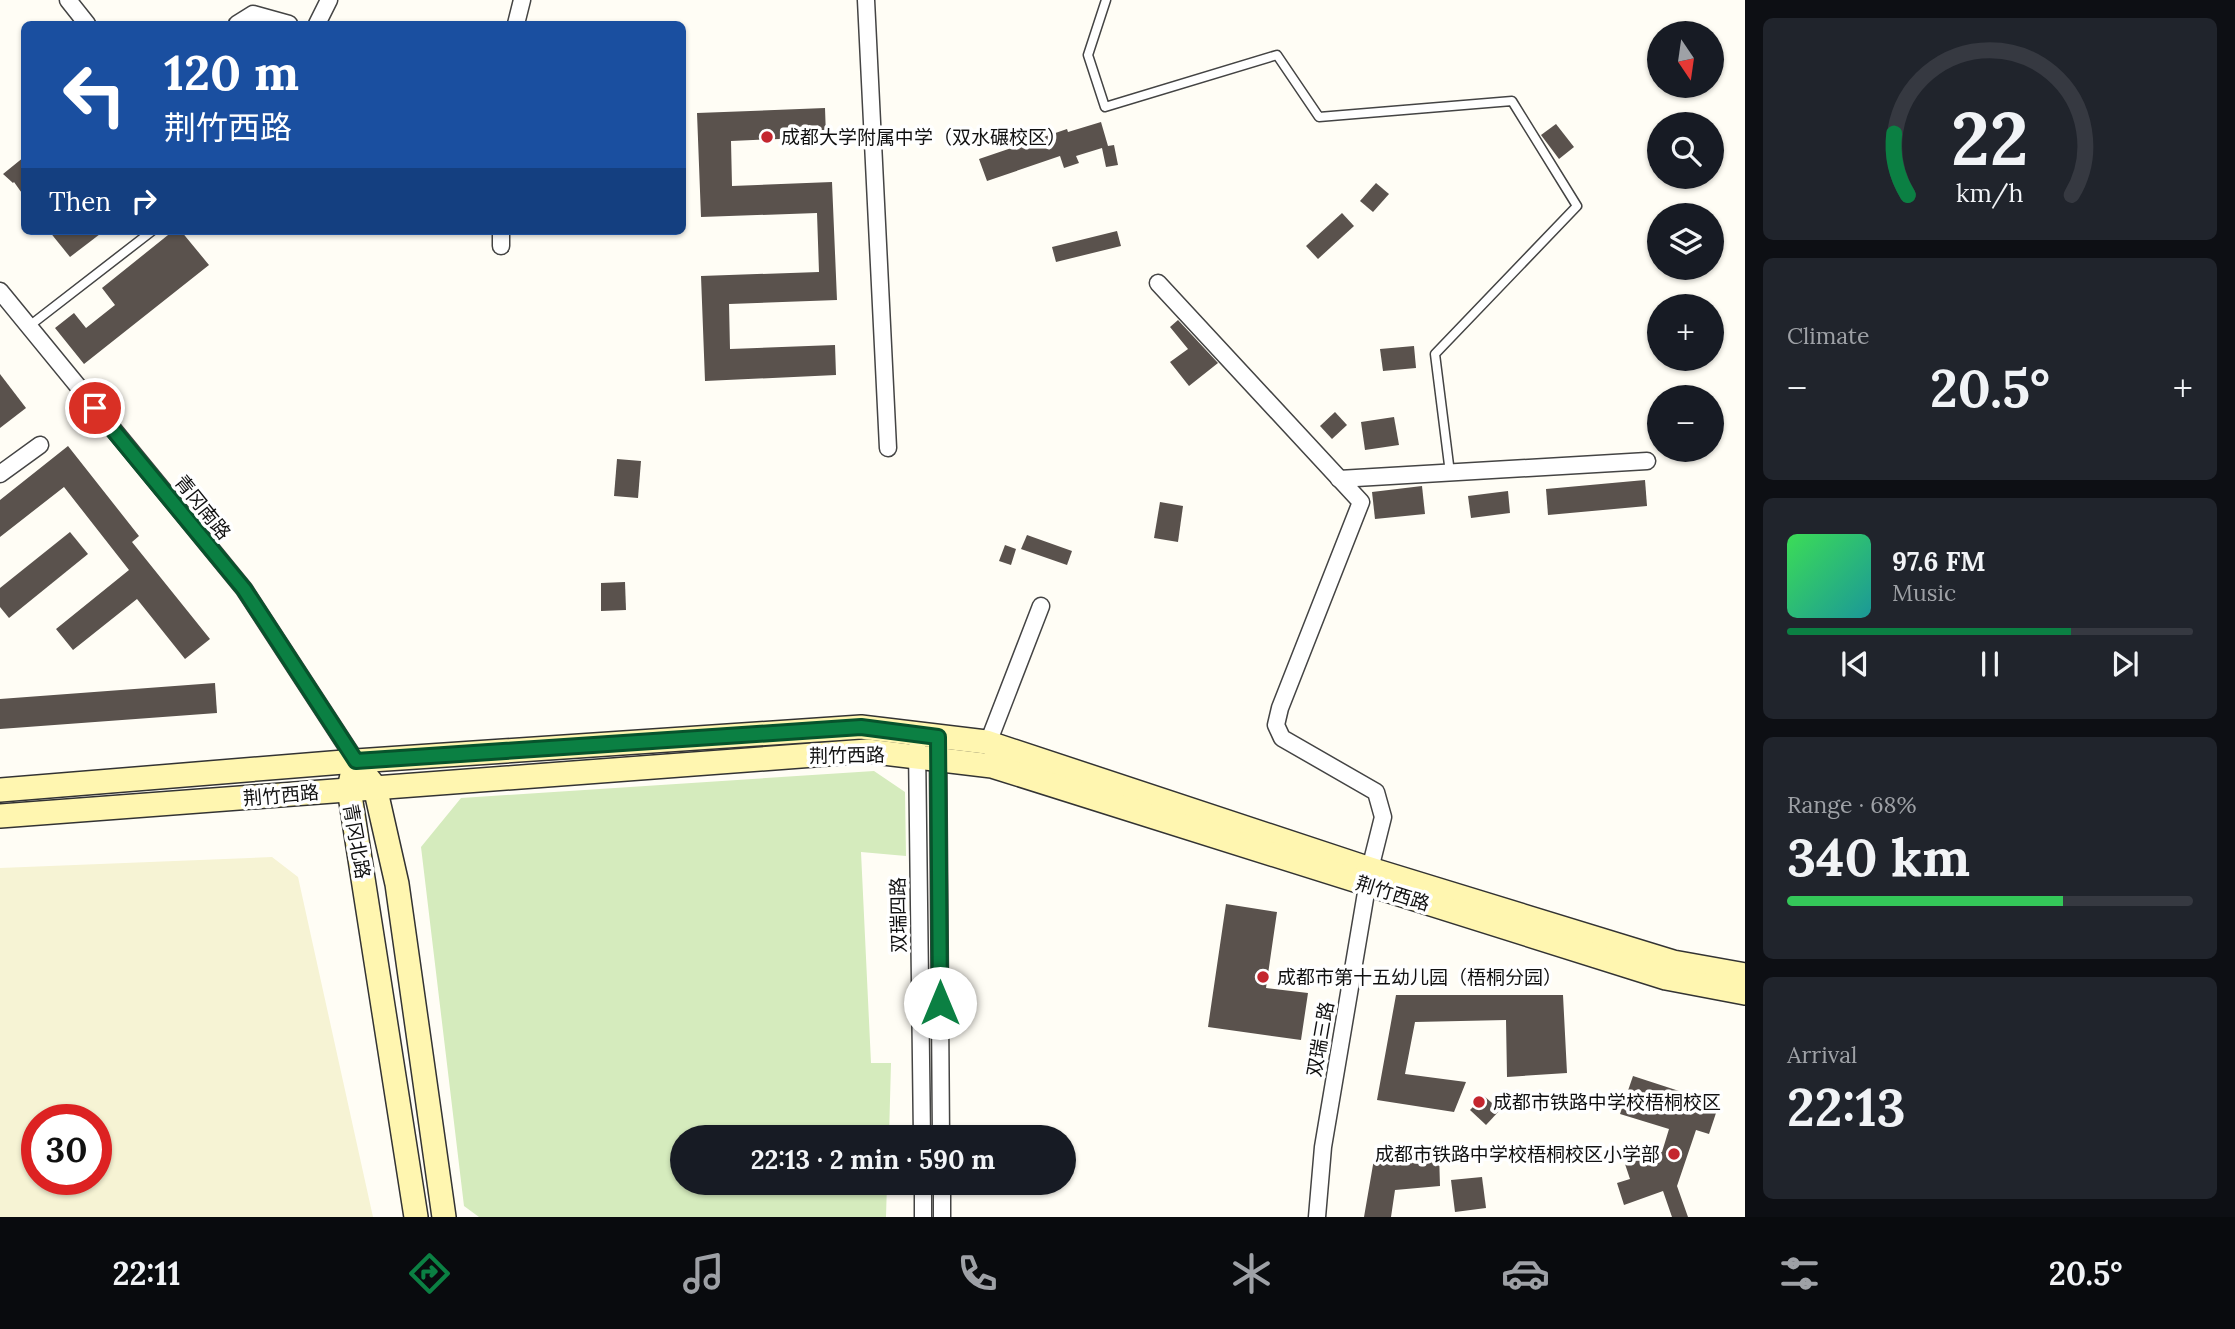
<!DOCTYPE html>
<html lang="en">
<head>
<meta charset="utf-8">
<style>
	body { margin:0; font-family:Lora,"Noto Sans SC",serif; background:#20242c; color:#f1f3f6; height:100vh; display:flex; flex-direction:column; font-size:26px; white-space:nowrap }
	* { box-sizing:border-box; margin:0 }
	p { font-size:23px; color:#9ea1a6 }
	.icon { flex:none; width:38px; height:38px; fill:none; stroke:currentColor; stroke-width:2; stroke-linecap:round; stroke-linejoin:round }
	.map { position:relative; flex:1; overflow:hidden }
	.sheet { display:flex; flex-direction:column; gap:18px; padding:18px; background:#0d0f14; width:490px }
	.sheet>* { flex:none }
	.guide { position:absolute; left:21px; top:21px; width:665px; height:214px; border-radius:10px; box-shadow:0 2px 5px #0004; background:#1a4fa0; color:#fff; overflow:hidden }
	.needle { width:46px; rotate:167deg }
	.buttons { position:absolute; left:1647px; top:21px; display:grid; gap:14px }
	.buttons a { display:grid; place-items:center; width:77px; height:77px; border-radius:50%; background:#171b24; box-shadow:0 2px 5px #0004; font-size:35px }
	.speed { position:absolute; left:21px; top:1104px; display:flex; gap:14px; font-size:35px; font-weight:700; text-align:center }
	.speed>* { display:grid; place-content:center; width:91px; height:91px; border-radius:50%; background:#171b24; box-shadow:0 2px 5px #0004; line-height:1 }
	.speed .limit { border:10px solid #d22; background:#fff; color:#111 }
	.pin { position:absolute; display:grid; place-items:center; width:60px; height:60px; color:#fff; margin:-30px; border:4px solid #fff; border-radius:50%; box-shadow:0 2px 7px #0007 }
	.me { position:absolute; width:77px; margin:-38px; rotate:0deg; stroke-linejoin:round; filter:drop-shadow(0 0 5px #0008) }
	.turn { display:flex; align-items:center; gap:24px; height:147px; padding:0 28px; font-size:32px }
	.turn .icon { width:91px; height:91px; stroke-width:2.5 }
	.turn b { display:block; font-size:49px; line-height:60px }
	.then { display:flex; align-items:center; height:66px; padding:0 28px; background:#0003; gap:14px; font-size:26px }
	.big { font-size:52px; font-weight:800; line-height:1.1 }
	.sheet .card { flex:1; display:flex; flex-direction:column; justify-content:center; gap:10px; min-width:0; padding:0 24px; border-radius:10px; background:#20242c }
	.sheet .dial { align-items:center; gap:0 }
	.dial svg { height:182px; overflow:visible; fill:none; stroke:#363941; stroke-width:7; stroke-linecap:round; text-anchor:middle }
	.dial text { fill:#f1f3f6; stroke:none }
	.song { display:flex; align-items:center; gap:21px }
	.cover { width:84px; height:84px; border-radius:10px; background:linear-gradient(135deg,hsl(130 70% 55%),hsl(180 70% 35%)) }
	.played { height:7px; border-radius:4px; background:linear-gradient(90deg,#0b8043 70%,#363941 70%) }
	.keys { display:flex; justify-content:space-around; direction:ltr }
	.heat { display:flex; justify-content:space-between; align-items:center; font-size:38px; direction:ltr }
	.charge { height:10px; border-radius:5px; background:linear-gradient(90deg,#34c759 68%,#363941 0) }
	.trip { position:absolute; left:670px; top:1125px; width:406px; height:70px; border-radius:35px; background:#171b24; box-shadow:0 2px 5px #0004; font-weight:800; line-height:70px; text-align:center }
	.menu { display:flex; height:112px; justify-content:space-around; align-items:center; background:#090b0e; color:#9ea1a6 }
	.menu .icon { width:49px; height:49px }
	.menu .current { color:#0b8043 }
	.menu b { font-size:32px; color:#f1f3f6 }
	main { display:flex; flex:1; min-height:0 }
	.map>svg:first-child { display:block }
	.farmland { fill:#f6f3d4; fill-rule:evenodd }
	.green { fill:#d5ebbd }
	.building { fill:#5a524d }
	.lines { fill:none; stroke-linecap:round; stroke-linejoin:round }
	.lane-casing { stroke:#444; stroke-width:11 }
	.street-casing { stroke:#444; stroke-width:19 }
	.secondary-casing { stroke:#333; stroke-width:26 }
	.lane { stroke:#fff; stroke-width:8 }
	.street { stroke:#fff; stroke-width:16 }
	.secondary { stroke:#fff6b0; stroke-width:23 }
	.route-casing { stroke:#07532c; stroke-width:18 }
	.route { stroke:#0b8043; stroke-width:12 }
	.poi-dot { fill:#c4262e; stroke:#fff; stroke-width:2.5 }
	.labels { text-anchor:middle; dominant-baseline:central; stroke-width:7; stroke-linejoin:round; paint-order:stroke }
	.poi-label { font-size:19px; fill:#111; stroke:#fff; text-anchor:start }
	.street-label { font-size:19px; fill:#111; stroke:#fff }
</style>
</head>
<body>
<main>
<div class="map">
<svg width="1745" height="1217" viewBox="0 0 1745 1217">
	<rect width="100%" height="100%" fill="#fffdf5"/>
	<path class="farmland" d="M272,857L298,877L373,1217H0V868ZM96,1120V1180H37V1120Z"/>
	<polygon class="green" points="874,771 905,792 906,856 861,852 871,1063 891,1063 889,1137 682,1138 682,1183 887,1183 886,1217 479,1217 464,1206 421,847 461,798"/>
	<g class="building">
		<polygon points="825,108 826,137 731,141 732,186 832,182 837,300 729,304 730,349 835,345 836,375 705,381 701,276 819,272 817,213 701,217 697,113"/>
		<polygon points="1101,122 1108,146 1114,145 1118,165 1106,167 1102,148 1076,156 1079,163 1064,168 1060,156 987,181 979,159 1067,129 1068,132"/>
		<polygon points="1556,124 1574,147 1559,159 1541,135"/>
		<polygon points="24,157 24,196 14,182 13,183 3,174"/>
		<polygon points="1376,183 1389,194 1373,212 1360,201"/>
		<polygon points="1342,213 1354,226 1318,259 1306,246"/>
		<polygon points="49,231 104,231 70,257"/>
		<polygon points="173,231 181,231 209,265 84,364 55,328 74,313 86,328 115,305 102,288"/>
		<polygon points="1117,231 1121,246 1056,262 1052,247"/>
		<polygon points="1178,320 1218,363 1189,386 1170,362 1188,349 1170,327"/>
		<polygon points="1414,346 1416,368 1383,371 1380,349"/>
		<polygon points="0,374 26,408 0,428"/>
		<polygon points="1335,412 1347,425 1332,439 1320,426"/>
		<polygon points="1394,417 1399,445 1365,450 1361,422"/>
		<polygon points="68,446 139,536 132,542 210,639 185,659 137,599 73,650 56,629 129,570 64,487 0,537 0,500"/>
		<polygon points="617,459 641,461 638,498 614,496"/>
		<polygon points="1645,480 1647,506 1548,515 1546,489"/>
		<polygon points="1422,486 1425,514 1375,519 1372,492"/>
		<polygon points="1508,491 1510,513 1471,518 1468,496"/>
		<polygon points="1160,502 1183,506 1178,542 1154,538"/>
		<polygon points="70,532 88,554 9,618 0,607 0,588"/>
		<polygon points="1027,535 1072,551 1067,565 1021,549"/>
		<polygon points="1005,545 1016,549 1011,565 999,561"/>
		<polygon points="625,582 626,610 601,611 601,583"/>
		<polygon points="215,683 217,713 0,729 0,699"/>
		<polygon points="1226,904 1277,912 1266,988 1308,993 1301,1040 1208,1027"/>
		<polygon points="1396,995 1563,995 1567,1073 1507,1077 1506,1020 1415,1022 1405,1074 1466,1082 1454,1112 1377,1100"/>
		<polygon points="1633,1076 1719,1104 1709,1134 1696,1130 1677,1186 1688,1217 1672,1217 1663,1191 1624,1205 1617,1183 1630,1179 1625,1164 1662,1152 1669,1129 1620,1114"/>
		<polygon points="1484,1096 1500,1110 1486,1125 1470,1110"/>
		<polygon points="1439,1153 1440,1186 1395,1190 1391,1217 1364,1217 1374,1159"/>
		<polygon points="1482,1177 1486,1208 1455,1212 1451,1180"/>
	</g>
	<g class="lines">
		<g class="lane-casing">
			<g id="lane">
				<polyline points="1106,0 1088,55 1105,107 1277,55 1319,117 1512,101 1577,206 1435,354 1450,473"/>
				<polyline points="28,327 152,231"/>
			</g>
		</g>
		<g class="street-casing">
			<g id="street">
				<polyline points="68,0 87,24"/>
				<polyline points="866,0 888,448"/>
				<polyline points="237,24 253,14 289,24"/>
				<polyline points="317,24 329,0"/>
				<polyline points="516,24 522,0"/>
				<polyline points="501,246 501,231"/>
				<polyline points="1158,283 1361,502 1280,708 1276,725 1282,738 1376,792 1383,817 1370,869 1323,1147 1317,1217"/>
				<polyline points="0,291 244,589 356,761"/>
				<polyline points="0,474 40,445"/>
				<polyline points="1339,479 1647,461"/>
				<polyline points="988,743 1041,606"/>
				<polyline points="917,747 922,1138"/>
				<polyline points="938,751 941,1138"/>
				<polyline points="923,1183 923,1217"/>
				<polyline points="942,1183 942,1217"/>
			</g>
		</g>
		<g class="secondary-casing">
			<g id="secondary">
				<polyline points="352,775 349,789 416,1217"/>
				<polyline points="367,777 375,787 397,884 444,1217"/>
				<polyline points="0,790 356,761 861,727 986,742 1370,869 1673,962 1745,975"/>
				<polyline points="0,816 867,751 992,766 1666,978 1745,993"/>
			</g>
		</g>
		<use href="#lane" class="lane"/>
		<use href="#street" class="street"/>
		<use href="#secondary" class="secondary"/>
	</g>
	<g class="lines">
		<g class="route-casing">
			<polyline id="route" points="95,408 244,589 356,761 861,727 938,737 940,1003"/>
		</g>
		<use href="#route" class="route"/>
	</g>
	<g class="poi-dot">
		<circle cx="767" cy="137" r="7"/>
		<circle cx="1263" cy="977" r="7"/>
		<circle cx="1479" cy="1102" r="7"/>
		<circle cx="1674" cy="1154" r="7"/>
	</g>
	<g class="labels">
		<g class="poi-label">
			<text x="781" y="137">成都大学附属中学（双水碾校区）</text>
			<text x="1277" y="977">成都市第十五幼儿园（梧桐分园）</text>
			<text x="1493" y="1102">成都市铁路中学校梧桐校区</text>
			<text x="1660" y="1154" text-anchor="end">成都市铁路中学校梧桐校区小学部</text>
		</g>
		<g class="street-label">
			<text transform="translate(203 507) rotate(51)">青冈南路</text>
			<text transform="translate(847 755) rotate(-1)">荆竹西路</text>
			<text transform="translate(281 795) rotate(-5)">荆竹西路</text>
			<text transform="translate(357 841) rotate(80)">青冈北路</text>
			<text transform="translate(1393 893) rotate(17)">荆竹西路</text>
			<text transform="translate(898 915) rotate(-91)">双瑞四路</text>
			<text transform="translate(1320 1039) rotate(-80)">双瑞三路</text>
		</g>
	</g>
</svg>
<div class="buttons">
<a><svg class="needle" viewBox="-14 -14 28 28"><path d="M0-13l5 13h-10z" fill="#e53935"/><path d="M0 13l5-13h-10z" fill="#9ea1a6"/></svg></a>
<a><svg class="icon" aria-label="search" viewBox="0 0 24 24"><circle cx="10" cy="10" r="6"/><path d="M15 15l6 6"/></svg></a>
<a><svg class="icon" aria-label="layers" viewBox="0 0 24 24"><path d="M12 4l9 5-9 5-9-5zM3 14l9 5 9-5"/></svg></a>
<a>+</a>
<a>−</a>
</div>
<div class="speed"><div class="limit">30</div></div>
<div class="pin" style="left:95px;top:408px;background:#d93025"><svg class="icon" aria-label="arrive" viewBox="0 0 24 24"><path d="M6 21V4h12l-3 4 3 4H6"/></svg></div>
<svg class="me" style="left:940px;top:1003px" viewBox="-20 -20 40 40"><circle r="19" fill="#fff"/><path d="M0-13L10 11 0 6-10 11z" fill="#0b8043"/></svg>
<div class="trip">22:13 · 2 min · 590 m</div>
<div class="guide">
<div class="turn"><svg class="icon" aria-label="left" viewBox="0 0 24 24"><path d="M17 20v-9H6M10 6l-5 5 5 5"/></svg><div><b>120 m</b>荆竹西路</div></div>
<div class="then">Then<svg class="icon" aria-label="right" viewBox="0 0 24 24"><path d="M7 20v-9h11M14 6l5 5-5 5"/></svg></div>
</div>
</div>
<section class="sheet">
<div class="card dial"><svg viewBox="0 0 100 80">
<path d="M14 69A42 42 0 1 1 86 69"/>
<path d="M14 69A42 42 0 0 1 8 42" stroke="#0b8043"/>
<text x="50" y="56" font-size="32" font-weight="700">22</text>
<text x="50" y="72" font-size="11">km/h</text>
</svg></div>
<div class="card"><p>Climate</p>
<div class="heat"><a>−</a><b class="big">20.5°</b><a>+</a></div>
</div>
<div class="card">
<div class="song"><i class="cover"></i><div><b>97.6 FM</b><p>Music</p></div></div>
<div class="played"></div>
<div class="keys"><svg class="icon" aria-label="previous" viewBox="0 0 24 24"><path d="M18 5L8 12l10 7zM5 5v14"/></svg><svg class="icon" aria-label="pause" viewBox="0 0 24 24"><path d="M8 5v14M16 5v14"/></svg><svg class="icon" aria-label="next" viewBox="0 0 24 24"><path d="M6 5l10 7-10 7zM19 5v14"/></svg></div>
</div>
<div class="card"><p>Range · 68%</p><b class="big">340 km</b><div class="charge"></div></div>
<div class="card"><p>Arrival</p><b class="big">22:13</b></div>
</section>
</main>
<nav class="menu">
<b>22:11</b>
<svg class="icon current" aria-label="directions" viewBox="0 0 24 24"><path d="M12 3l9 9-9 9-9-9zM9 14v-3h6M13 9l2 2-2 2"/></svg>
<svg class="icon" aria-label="music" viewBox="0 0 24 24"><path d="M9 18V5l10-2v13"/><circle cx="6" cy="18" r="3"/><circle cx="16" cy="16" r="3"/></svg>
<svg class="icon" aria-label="phone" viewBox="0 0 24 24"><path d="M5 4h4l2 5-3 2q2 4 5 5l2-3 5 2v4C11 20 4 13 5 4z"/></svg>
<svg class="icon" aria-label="climate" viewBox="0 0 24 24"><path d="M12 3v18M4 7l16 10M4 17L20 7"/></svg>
<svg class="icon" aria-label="car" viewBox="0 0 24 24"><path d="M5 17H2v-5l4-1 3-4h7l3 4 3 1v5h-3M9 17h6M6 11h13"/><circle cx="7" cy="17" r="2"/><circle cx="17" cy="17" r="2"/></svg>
<svg class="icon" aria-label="filters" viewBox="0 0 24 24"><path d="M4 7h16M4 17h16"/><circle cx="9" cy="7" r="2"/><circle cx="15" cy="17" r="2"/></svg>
<b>20.5°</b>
</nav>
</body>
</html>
